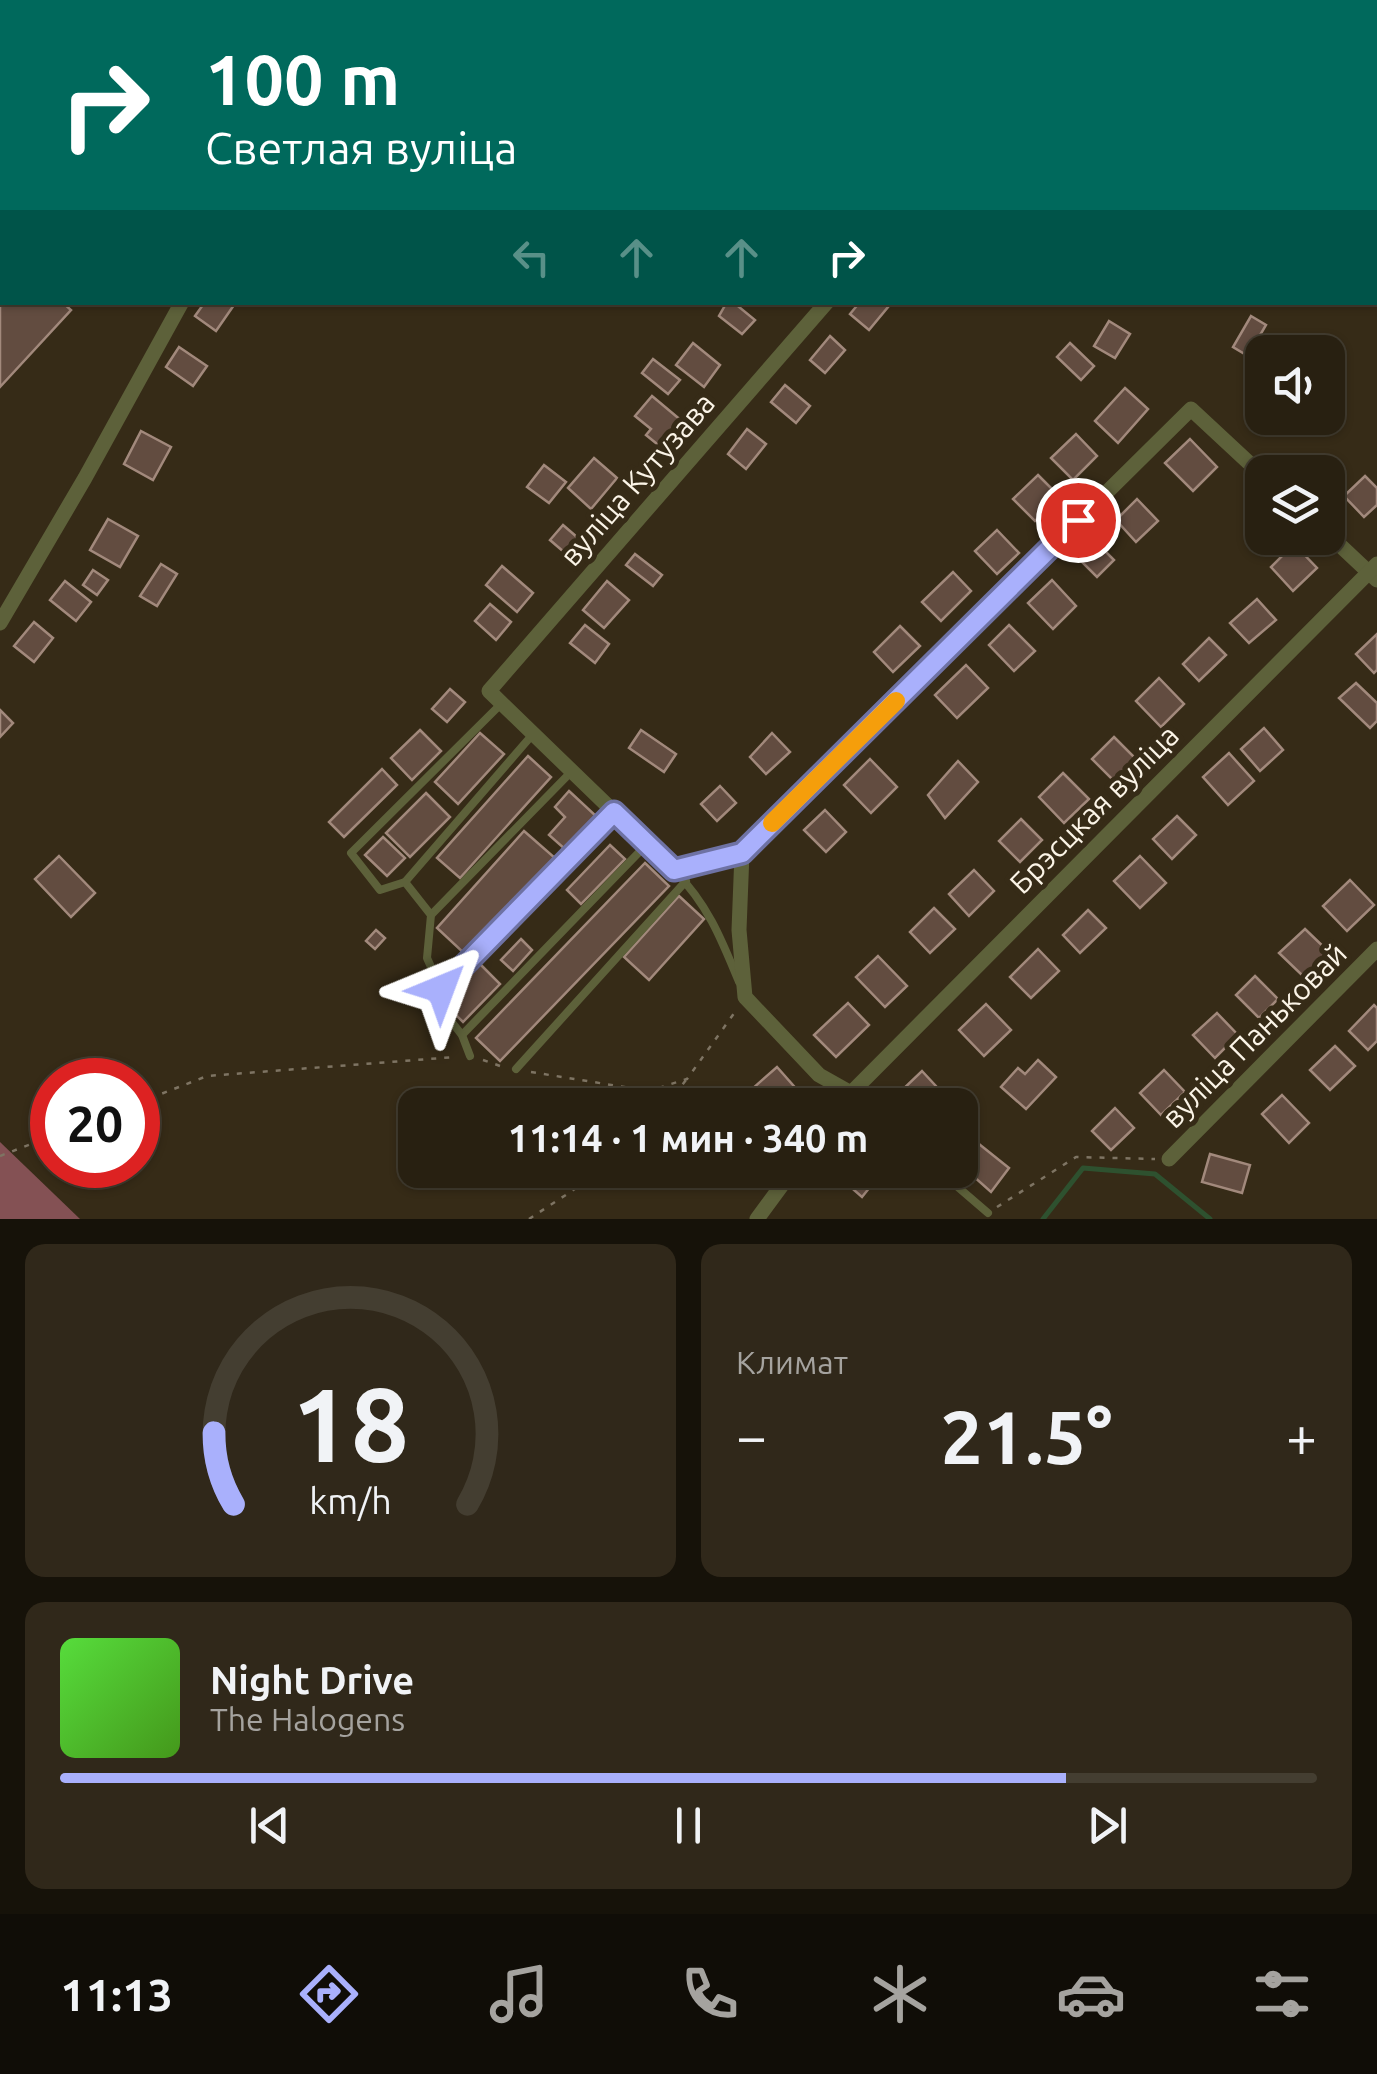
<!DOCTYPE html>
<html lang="ru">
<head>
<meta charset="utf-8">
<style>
	body { margin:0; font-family:Ubuntu,sans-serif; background:#30281a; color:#f1f3f6; height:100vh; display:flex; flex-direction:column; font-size:38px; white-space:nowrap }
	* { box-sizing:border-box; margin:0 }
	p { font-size:32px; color:#a5a39f }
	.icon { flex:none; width:55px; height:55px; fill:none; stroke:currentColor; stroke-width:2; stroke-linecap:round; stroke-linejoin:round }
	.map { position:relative; height:1219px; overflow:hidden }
	.drawer { display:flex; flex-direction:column; gap:25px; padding:25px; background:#161209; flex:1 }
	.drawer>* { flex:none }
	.banner { position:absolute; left:0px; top:0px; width:1378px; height:305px; box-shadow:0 2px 8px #0004,0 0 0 2px #443e31; background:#00695c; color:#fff; overflow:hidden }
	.fabs { position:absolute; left:1245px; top:335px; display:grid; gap:20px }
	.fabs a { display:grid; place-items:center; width:100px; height:100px; border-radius:20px; background:#282011; box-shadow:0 2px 8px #0004,0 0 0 2px #443e31; font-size:50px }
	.speed { position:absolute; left:30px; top:1058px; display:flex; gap:20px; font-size:50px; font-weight:700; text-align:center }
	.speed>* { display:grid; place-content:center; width:130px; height:130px; border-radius:50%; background:#282011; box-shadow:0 2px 8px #0004,0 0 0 2px #443e31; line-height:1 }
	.speed .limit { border:15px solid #d22; background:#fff; color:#111 }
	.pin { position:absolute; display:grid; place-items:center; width:85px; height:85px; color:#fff; margin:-42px; border:5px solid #fff; border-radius:50%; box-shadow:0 2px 10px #0007 }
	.me { position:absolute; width:110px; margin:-55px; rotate:44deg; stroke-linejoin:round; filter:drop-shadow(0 0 8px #0008) }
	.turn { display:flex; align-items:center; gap:35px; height:210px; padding:0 40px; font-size:45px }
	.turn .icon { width:130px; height:130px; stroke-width:2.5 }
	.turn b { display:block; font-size:70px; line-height:85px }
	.lanes { display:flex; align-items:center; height:95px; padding:0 40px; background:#0003; justify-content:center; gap:50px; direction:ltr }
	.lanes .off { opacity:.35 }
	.big { font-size:75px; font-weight:700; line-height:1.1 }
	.drawer .widget { flex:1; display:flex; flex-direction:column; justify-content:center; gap:15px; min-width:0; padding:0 35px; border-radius:20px; background:#30281a }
	.drawer .dial { align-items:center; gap:0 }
	.dial svg { height:260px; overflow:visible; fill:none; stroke:#443e31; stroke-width:7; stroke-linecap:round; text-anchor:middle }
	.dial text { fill:#f1f3f6; stroke:none }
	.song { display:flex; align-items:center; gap:30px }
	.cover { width:120px; height:120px; border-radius:15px; background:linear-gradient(135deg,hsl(110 70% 55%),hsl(100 70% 35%)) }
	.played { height:10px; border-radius:5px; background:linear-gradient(90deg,#a9b0fc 80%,#443e31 80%) }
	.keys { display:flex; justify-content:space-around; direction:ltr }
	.heat { display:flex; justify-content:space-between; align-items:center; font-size:55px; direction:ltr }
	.drawer .tiles { flex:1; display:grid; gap:25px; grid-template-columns:1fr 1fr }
	.widget:last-child { grid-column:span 2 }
	.trip { position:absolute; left:398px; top:1088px; width:580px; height:100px; border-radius:20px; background:#282011; box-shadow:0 2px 8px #0004,0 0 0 2px #443e31; font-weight:700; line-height:100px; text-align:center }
	.menu { display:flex; height:160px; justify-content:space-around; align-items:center; background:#100d07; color:#a5a39f }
	.menu .icon { width:70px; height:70px }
	.menu .active { color:#a9b0fc }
	.menu b { font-size:45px; color:#f1f3f6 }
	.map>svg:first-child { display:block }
	.forest { fill:#845154 }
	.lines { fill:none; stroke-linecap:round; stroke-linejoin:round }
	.stream { stroke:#2e512f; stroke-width:5 }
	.building { fill:#624c40; stroke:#a2897c; stroke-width:2.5 }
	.path { stroke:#7e7463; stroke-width:2.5; stroke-dasharray:5 8; stroke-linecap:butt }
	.service { stroke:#5d613a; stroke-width:8 }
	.minor { stroke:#5d613a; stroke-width:15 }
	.route-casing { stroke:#6e72a4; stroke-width:25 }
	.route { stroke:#a9b0fc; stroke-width:18 }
	.slow { stroke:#f59e0b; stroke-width:18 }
	.labels { text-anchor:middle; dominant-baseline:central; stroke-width:10; stroke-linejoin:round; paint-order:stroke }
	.street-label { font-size:30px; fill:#fbf4e7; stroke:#362b17 }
</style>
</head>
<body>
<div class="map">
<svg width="1377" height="1219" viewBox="0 0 1377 1219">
	<rect width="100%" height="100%" fill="#362b17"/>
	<polygon class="forest" points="0,1142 80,1219 0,1219"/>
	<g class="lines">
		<polyline class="stream" points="1043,1219 1083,1168 1155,1174 1210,1219"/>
	</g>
	<g class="building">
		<polygon points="0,245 2,247 2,302 62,302 71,310 0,387"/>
		<polygon points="205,302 230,302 234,305 216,331 195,316"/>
		<polygon points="727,302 733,302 755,320 742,334 719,316"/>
		<polygon points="860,302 883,302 888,307 869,330 850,314"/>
		<polygon points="1251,316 1266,325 1248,356 1233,347"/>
		<polygon points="1109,321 1130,334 1115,358 1094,346"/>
		<polygon points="830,336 845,350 825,373 810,360"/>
		<polygon points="693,343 720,365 704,387 676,365"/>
		<polygon points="1070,343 1094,366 1081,380 1057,357"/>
		<polygon points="179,347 207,366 193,386 166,367"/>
		<polygon points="653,359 680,380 668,394 642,373"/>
		<polygon points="785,385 810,406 796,423 771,402"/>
		<polygon points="1125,388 1148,409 1118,443 1095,421"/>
		<polygon points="652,396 683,422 662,448 646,435 651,429 635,416"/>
		<polygon points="747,429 766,444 746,469 728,454"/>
		<polygon points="141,431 171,447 153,480 124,464"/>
		<polygon points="1076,434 1097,456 1073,480 1051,458"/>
		<polygon points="1190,439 1217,467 1193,491 1165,463"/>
		<polygon points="594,458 617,478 591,509 568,488"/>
		<polygon points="544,465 566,482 549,503 527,487"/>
		<polygon points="1038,475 1060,497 1035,521 1013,499"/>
		<polygon points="1365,476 1377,488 1377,505 1364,517 1344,496"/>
		<polygon points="1137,499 1158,521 1136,542 1116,520"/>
		<polygon points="108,519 138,536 120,567 90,550"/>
		<polygon points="563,525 585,544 572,559 550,540"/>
		<polygon points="997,530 1019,553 997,574 975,551"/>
		<polygon points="1093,539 1114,560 1097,577 1076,556"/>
		<polygon points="1294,544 1317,568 1293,591 1271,567"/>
		<polygon points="635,554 662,575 653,586 626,565"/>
		<polygon points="161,564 177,574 157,606 140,596"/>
		<polygon points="502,566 533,593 517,612 486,585"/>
		<polygon points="93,570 108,580 97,595 83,585"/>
		<polygon points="953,572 971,591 941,621 922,602"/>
		<polygon points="1052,580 1076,606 1053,629 1028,603"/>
		<polygon points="65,581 91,602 76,621 50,600"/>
		<polygon points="607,581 629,600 604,628 583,610"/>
		<polygon points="1257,599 1276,620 1249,643 1230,623"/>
		<polygon points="490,604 511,622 496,640 475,621"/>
		<polygon points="34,622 53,638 34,662 14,646"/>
		<polygon points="585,625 609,644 595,663 570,643"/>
		<polygon points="1009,625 1035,651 1014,671 989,645"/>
		<polygon points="900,626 920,646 893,672 874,652"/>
		<polygon points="1377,634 1377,670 1374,673 1356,654"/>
		<polygon points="1209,638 1226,655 1199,681 1183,664"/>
		<polygon points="966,665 988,688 957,718 935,695"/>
		<polygon points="1159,678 1184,704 1161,727 1136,701"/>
		<polygon points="1356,683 1377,703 1377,721 1370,728 1339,698"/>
		<polygon points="450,689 465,702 447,722 432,709"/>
		<polygon points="0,710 13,723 0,737"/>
		<polygon points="1264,728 1283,750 1260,771 1241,749"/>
		<polygon points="420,730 441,751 412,780 391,758"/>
		<polygon points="641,730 676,754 664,772 629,748"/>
		<polygon points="480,733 504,754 458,804 435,782"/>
		<polygon points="772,733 790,752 766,774 750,757"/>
		<polygon points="1114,737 1137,760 1115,782 1092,759"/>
		<polygon points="1229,753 1254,781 1228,805 1203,777"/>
		<polygon points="528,756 551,777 460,878 437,858"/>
		<polygon points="870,759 897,787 871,813 844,785"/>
		<polygon points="958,761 978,782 945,818 928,795"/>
		<polygon points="382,769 397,785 344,837 329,822"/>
		<polygon points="1063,773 1089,799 1064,823 1039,797"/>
		<polygon points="720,786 736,803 717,821 701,804"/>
		<polygon points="569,791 596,816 566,850 549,835 565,817 555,807"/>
		<polygon points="426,793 450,817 410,857 386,833"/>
		<polygon points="825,810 846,832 826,852 804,830"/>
		<polygon points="1177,816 1196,835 1172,859 1153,839"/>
		<polygon points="1021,819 1042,840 1020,862 999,841"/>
		<polygon points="524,831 555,858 467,956 437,928"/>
		<polygon points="383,837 405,858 387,876 365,855"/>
		<polygon points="610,845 625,859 581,904 567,890"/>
		<polygon points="59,856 95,893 71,917 35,879"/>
		<polygon points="1140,856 1166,883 1140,908 1114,881"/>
		<polygon points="645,863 669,886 500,1061 476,1038"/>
		<polygon points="974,870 994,891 969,916 949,894"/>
		<polygon points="1350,880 1374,905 1347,931 1323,906"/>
		<polygon points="679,896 704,919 649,980 624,957"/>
		<polygon points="934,908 955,929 930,953 910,932"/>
		<polygon points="1088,910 1106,928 1080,953 1063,935"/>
		<polygon points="1305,929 1329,952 1304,977 1279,953"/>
		<polygon points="376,930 385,938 375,949 366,941"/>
		<polygon points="521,939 532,950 513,971 501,960"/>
		<polygon points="1038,949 1059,971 1031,998 1010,977"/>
		<polygon points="878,956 907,986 885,1007 856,977"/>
		<polygon points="478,962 500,984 463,1022 448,1007 465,989 459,983"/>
		<polygon points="1255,976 1278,999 1259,1018 1236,995"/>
		<polygon points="848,1003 869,1025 836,1057 814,1035"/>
		<polygon points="986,1004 1011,1030 984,1056 959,1030"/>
		<polygon points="1374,1005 1377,1008 1377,1041 1368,1050 1349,1031"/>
		<polygon points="1217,1013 1238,1035 1215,1058 1193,1035"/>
		<polygon points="1335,1046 1355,1066 1330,1090 1310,1070"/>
		<polygon points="1038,1060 1056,1077 1026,1109 1001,1087 1018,1068 1025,1074"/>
		<polygon points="777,1067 799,1092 784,1105 766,1105 752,1089"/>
		<polygon points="1164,1070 1185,1092 1161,1115 1140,1093"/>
		<polygon points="922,1071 946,1097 937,1105 911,1105 899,1093"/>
		<polygon points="1282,1095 1309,1123 1289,1143 1262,1114"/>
		<polygon points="1115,1108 1134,1128 1111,1150 1092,1131"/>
		<polygon points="979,1144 1009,1168 991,1192 962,1166"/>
		<polygon points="1210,1154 1250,1165 1242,1193 1202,1182"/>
		<polygon points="831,1170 879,1170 882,1172 862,1197"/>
	</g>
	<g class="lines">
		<g class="path">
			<polyline points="483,1060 503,1067"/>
			<polyline points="531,1072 649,1091 687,1079 735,1012"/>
			<polyline points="138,1103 207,1076 455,1057"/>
			<polyline points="667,1105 686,1080"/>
			<polyline points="0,1156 52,1136"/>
			<polyline points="997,1207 1076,1157 1155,1159"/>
			<polyline points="529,1219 604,1170"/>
		</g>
		<g class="service">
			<path d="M674,870C708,905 721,938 739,982"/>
			<polyline points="405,882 533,734"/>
			<polyline points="431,915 572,771"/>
			<polyline points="441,989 614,812"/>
			<polyline points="462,1035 647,844"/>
			<polyline points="470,1056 462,1035 435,1001 441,989 427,958 431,915 405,882 380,890 351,853 502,703"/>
			<polyline points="516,1069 686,881"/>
			<polyline points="851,1093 864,1105"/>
			<polyline points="938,1170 988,1213"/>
		</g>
		<g class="minor">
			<polyline points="624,0 628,2"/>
			<polyline points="356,2 358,0"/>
			<polyline points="1064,2 1066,0"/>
			<polyline points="1375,268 1377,269"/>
			<polyline points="827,302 489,691 674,870 742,853 1191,409 1262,475"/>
			<polyline points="1328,534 1377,580"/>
			<polyline points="0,623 85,478 182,302"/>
			<polyline points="742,853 739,930 745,997 819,1075 851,1093"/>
			<polyline points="842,1105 851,1093 1377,564"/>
			<polyline points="1169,1159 1377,949"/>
			<polyline points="757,1219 793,1170"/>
		</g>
	</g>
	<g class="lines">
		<g class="route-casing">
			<polyline id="route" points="441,989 614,812 674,870 742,853 1078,520"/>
		</g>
		<use href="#route" class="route"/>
		<polyline class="slow" points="772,823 896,701"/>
	</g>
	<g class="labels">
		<g class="street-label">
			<text transform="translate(637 479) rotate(-49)">вуліца Кутузава</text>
			<text transform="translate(1094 809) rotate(-45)">Брэсцкая вуліца</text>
			<text transform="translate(1254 1035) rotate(-45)">вуліца Паньковай</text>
		</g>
	</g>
</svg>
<div class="fabs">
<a><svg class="icon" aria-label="sound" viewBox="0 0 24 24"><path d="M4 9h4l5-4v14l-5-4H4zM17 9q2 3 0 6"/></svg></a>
<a><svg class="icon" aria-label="layers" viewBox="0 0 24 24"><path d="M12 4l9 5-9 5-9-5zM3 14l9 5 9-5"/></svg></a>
</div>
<div class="speed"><div class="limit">20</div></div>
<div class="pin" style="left:1078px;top:520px;background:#d93025"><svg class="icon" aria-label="arrive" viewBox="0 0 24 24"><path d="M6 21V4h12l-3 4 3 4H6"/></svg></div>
<svg class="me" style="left:441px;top:989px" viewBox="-20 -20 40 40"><path d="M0-17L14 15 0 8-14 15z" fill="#a9b0fc" stroke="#fff" stroke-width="4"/></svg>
<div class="trip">11:14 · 1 мин · 340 m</div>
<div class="banner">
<div class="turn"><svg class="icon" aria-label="right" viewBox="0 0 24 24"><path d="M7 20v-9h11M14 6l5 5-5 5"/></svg><div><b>100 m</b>Светлая вуліца</div></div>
<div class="lanes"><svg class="icon off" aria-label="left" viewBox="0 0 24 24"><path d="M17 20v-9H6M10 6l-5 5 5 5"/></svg><svg class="icon off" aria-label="ahead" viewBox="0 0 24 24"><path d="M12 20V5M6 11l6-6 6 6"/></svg><svg class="icon off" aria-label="ahead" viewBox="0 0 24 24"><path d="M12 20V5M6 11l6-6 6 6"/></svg><svg class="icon" aria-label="right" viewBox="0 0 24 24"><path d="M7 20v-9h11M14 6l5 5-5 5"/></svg></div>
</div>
</div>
<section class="drawer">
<div class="tiles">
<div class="widget dial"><svg viewBox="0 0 100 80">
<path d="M14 69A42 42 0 1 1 86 69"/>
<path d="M14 69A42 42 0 0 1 8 47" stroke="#a9b0fc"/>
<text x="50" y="56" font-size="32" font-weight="700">18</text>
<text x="50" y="72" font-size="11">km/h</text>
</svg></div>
<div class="widget"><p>Климат</p>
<div class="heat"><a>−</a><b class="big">21.5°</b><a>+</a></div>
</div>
<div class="widget">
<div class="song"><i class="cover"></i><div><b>Night Drive</b><p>The Halogens</p></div></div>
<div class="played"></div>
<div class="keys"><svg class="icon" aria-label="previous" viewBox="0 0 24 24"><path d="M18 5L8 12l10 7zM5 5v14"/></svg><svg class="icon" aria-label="pause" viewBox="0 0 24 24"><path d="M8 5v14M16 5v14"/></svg><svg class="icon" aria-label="next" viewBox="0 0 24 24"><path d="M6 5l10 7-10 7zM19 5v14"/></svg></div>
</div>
</div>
</section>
<nav class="menu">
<b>11:13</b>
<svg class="icon active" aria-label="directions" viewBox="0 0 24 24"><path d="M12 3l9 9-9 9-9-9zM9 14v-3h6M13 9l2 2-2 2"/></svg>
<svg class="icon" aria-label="music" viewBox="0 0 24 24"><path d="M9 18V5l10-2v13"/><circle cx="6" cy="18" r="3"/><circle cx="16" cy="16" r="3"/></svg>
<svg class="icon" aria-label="phone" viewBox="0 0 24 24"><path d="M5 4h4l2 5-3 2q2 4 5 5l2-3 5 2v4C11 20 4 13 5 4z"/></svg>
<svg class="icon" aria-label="climate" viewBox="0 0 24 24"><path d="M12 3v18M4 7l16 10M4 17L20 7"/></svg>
<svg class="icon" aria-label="car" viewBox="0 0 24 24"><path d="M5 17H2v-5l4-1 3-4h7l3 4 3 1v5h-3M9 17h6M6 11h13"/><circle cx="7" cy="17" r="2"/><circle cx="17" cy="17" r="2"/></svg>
<svg class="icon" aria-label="filters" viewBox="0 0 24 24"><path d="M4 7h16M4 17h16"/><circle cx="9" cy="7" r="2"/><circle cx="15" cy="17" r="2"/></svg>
</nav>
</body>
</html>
